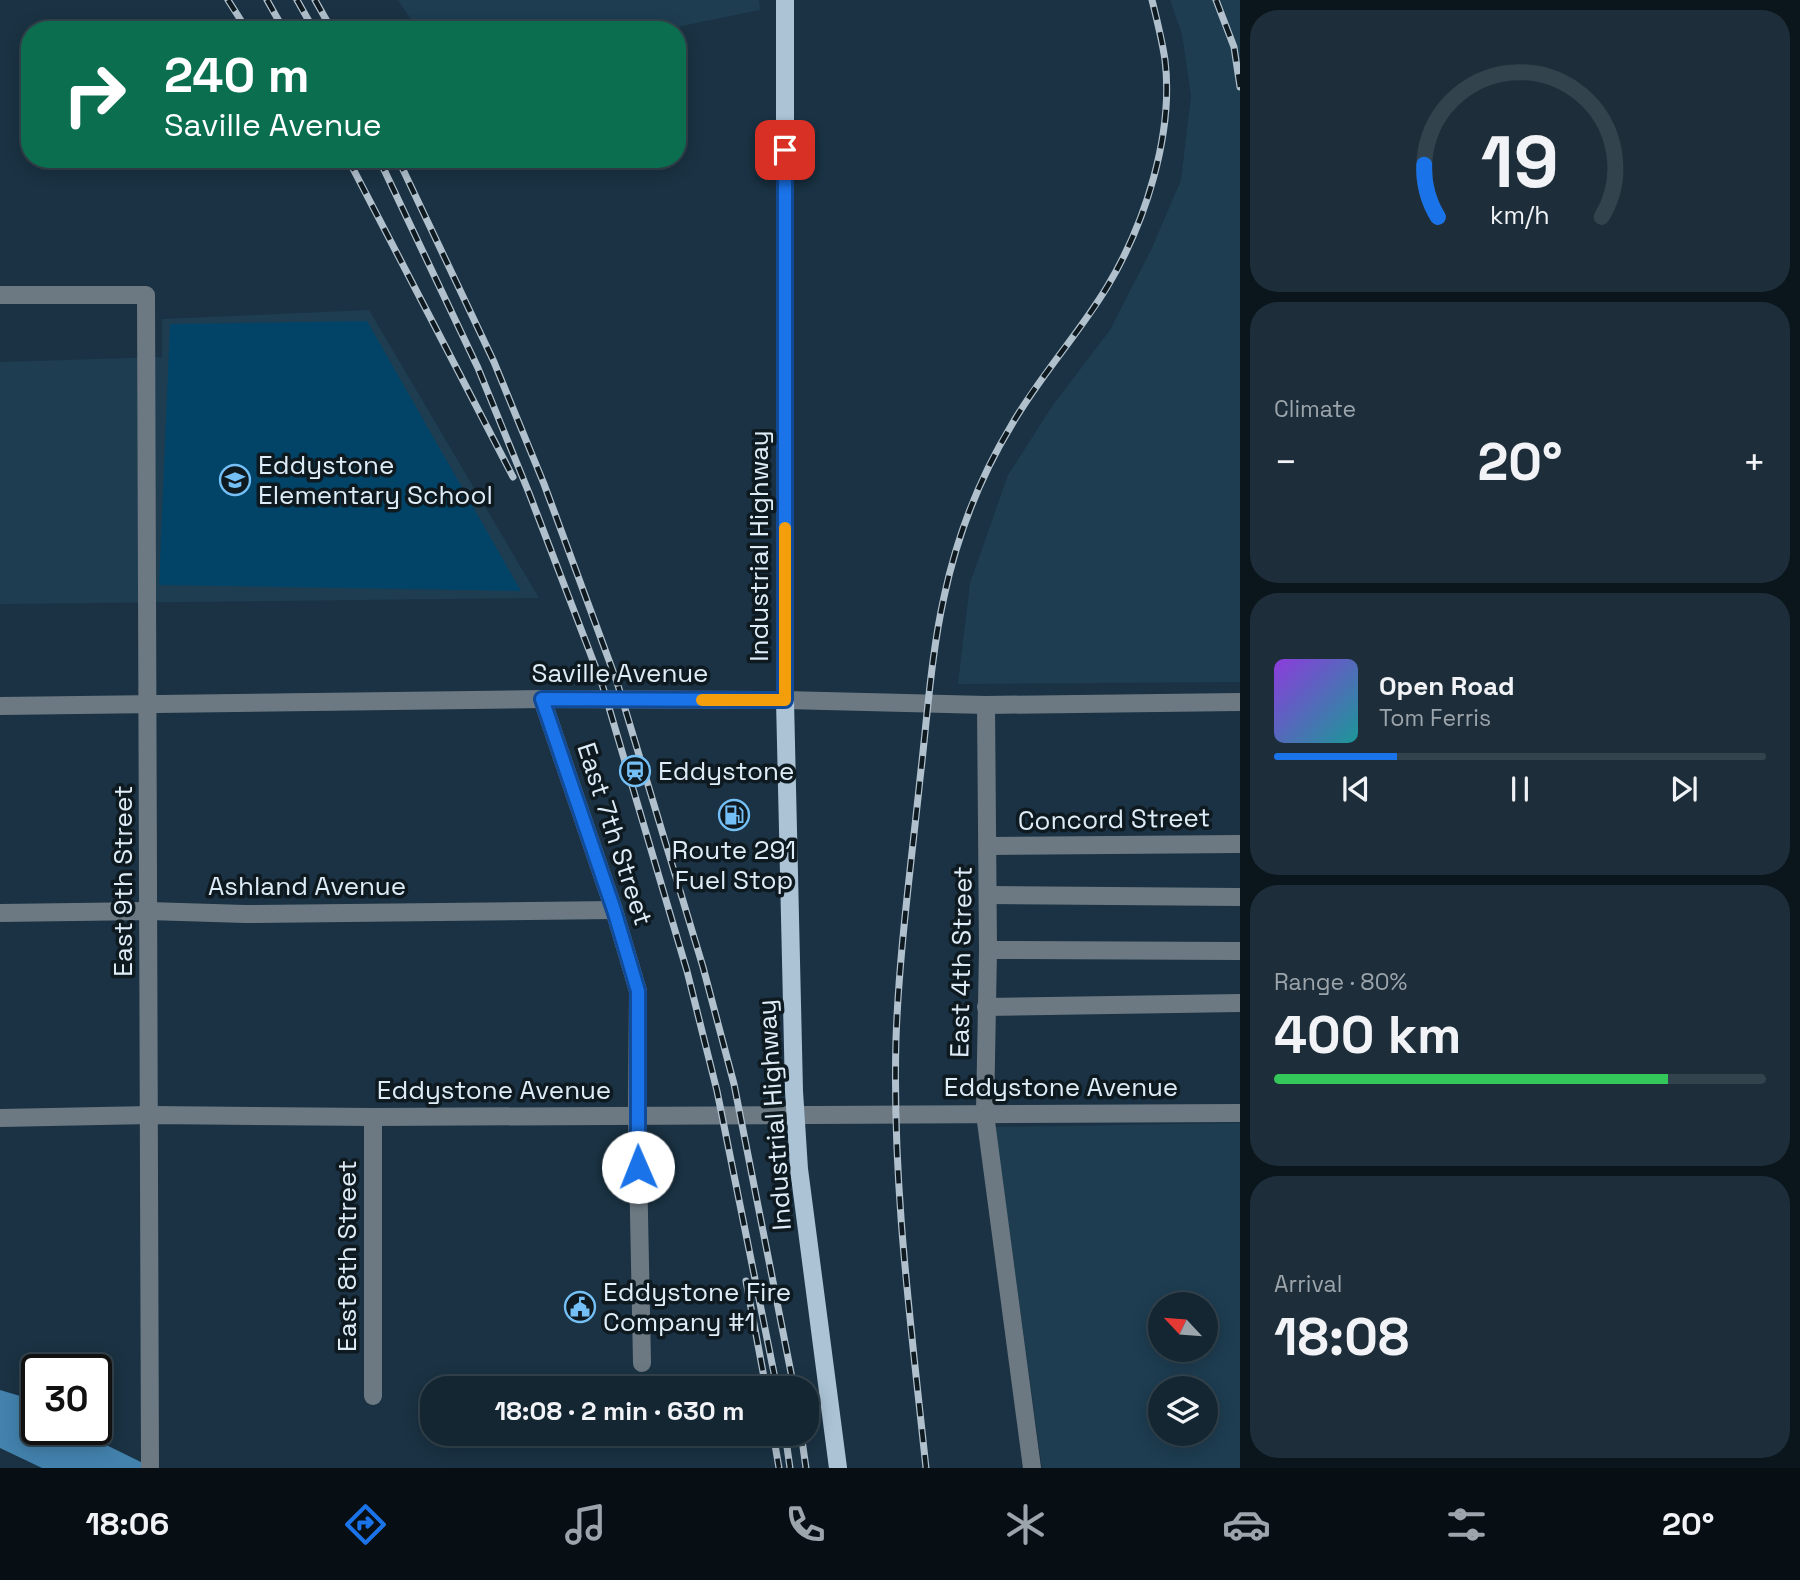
<!DOCTYPE html>
<html lang="en">
<head>
<meta charset="utf-8">
<style>
	body { margin:0; font-family:"Space Grotesk",sans-serif; background:#1d2e3a; color:#f1f3f6; height:100vh; display:flex; flex-direction:column; font-size:26px; white-space:nowrap }
	* { box-sizing:border-box; margin:0 }
	p { font-size:23px; color:#9da5ac }
	.icon { flex:none; width:38px; height:38px; fill:none; stroke:currentColor; stroke-width:2; stroke-linecap:round; stroke-linejoin:round }
	.map { position:relative; flex:1; overflow:hidden }
	.side { display:flex; flex-direction:column; gap:10px; padding:10px; background:#0b151c; width:560px }
	.side>* { flex:none }
	.top-card { position:absolute; left:21px; top:21px; width:665px; height:147px; border-radius:28px; box-shadow:0 4px 18px #0003,0 0 0 2px #33434d; background:#0b6e4f; color:#fff; overflow:hidden }
	.needle { width:46px; rotate:296deg }
	.buttons { position:absolute; left:1148px; top:1292px; display:grid; gap:14px }
	.buttons a { display:grid; place-items:center; width:70px; height:70px; border-radius:50%; background:#142632; box-shadow:0 4px 18px #0003,0 0 0 2px #33434d; font-size:35px }
	.speed { position:absolute; left:21px; top:1354px; display:flex; gap:14px; font-size:35px; font-weight:700; text-align:center }
	.speed>* { display:grid; place-content:center; width:91px; height:91px; border-radius:50%; background:#142632; box-shadow:0 4px 18px #0003,0 0 0 2px #33434d; line-height:1 }
	.speed .limit { border:4px solid #111; border-radius:10px; background:#fff; color:#111 }
	.pin { position:absolute; display:grid; place-items:center; width:60px; height:60px; color:#fff; margin:-30px; border-radius:14px; box-shadow:0 4px 10px #0006 }
	.me { position:absolute; width:77px; margin:-38px; rotate:359deg; stroke-linejoin:round; filter:drop-shadow(0 0 5px #0008) }
	.turn { display:flex; align-items:center; gap:24px; height:147px; padding:0 28px; font-size:32px }
	.turn .icon { width:91px; height:91px; stroke-width:2.5 }
	.turn b { display:block; font-size:49px; line-height:60px }
	.big { font-size:52px; font-weight:700; line-height:1.1 }
	.side .tile { flex:1; display:flex; flex-direction:column; justify-content:center; gap:10px; min-width:0; padding:0 24px; border-radius:28px; background:#1d2e3a }
	.side .dial { align-items:center; gap:0 }
	.dial svg { height:182px; overflow:visible; fill:none; stroke:#33434d; stroke-width:7; stroke-linecap:round; text-anchor:middle }
	.dial text { fill:#f1f3f6; stroke:none }
	.song { display:flex; align-items:center; gap:21px }
	.cover { width:84px; height:84px; border-radius:10px; background:linear-gradient(135deg,hsl(270 70% 55%),hsl(180 70% 35%)) }
	.played { height:7px; border-radius:4px; background:linear-gradient(90deg,#1a73e8 25%,#33434d 25%) }
	.keys { display:flex; justify-content:space-around; direction:ltr }
	.heat { display:flex; justify-content:space-between; align-items:center; font-size:38px; direction:ltr }
	.charge { height:10px; border-radius:5px; background:linear-gradient(90deg,#34c759 80%,#33434d 0) }
	.trip { position:absolute; left:420px; top:1376px; width:399px; height:70px; border-radius:28px; background:#142632; box-shadow:0 4px 18px #0003,0 0 0 2px #33434d; font-weight:700; line-height:70px; text-align:center }
	.tab-bar { display:flex; height:112px; justify-content:space-around; align-items:center; background:#080f14; color:#9da5ac }
	.tab-bar .icon { width:49px; height:49px }
	.tab-bar .selected { color:#1a73e8 }
	.tab-bar b { font-size:32px; color:#f1f3f6 }
	main { display:flex; flex:1; min-height:0 }
	.map>svg:first-child { display:block }
	.built { fill:#1e3d51; fill-rule:evenodd }
	.green { fill:#024468 }
	.water { fill:#4382ad }
	.lines { fill:none; stroke-linecap:round; stroke-linejoin:round }
	.minor { stroke:#6d7982; stroke-width:18 }
	.major { stroke:#abc3d5; stroke-width:18 }
	.rail-casing { stroke:#b0c0cc; stroke-width:7 }
	.rail { stroke:#0e1920; stroke-width:4.5; stroke-dasharray:13; stroke-linecap:butt }
	.route-casing { stroke:#114b97; stroke-width:18 }
	.route { stroke:#1a73e8; stroke-width:12 }
	.slow { stroke:#f59e0b; stroke-width:12 }
	.labels { text-anchor:middle; dominant-baseline:central; stroke-width:7; stroke-linejoin:round; paint-order:stroke }
	.poi-label { font-size:26px; fill:#deecf7; stroke:#0e1920; text-anchor:start }
	.street-label { font-size:26px; fill:#deecf7; stroke:#0e1920 }
</style>
</head>
<body>
<main>
<div class="map">
<svg width="1240" height="1468" viewBox="0 0 1240 1468">
	<rect width="100%" height="100%" fill="#1a3243"/>
	<g class="built">
		<polygon points="398,0 759,0 760,10 662,30 418,30"/>
		<polygon points="1170,0 1240,0 1240,682 958,684 970,583 1008,475 1053,405 1110,330 1151,250 1181,180 1191,96 1182,34"/>
		<polygon points="369,310 539,598 0,604 0,362 162,357 162,319"/>
		<path d="M1240,1123V1468H1042L995,1127ZM1160,1304H1206V1349H1160ZM1160,1388H1206V1433H1160Z"/>
	</g>
	<polygon class="green" points="367,321 521,591 159,585 170,324"/>
	<polygon class="water" points="0,1390 37,1401 37,1430 82,1430 88,1436 153,1468 42,1468 0,1448"/>
	<g class="lines">
		<g class="minor">
			<polyline points="0,295 146,295 150,1468"/>
			<polyline points="542,699 614,910 638,991 637,1115 642,1363"/>
			<polyline points="986,705 988,950 985,1114 1032,1468"/>
			<polyline points="0,706 542,699 785,700 986,705 1240,702"/>
			<polyline points="988,846 1240,844"/>
			<polyline points="988,895 1240,897"/>
			<polyline points="0,913 149,911 245,914 614,910"/>
			<polyline points="988,950 1240,951"/>
			<polyline points="986,1007 1240,1003"/>
			<polyline points="0,1118 151,1115 373,1117 1240,1113"/>
			<polyline points="373,1396 373,1117"/>
		</g>
		<polyline class="major" points="785,0 785,700 794,1091 799,1169 838,1468"/>
		<g class="rail-casing">
			<g id="rail">
				<polyline points="228,0 247,30"/>
				<polyline points="267,0 284,30"/>
				<polyline points="297,0 314,30"/>
				<polyline points="315,0 332,30"/>
				<polyline points="1216,0 1234,47 1240,87"/>
				<polyline points="348,159 513,477"/>
				<polyline points="379,159 478,368 529,493 602,684 687,971 717,1091 777,1388"/>
				<polyline points="398,159 494,362 544,484 617,682 703,967 734,1084 794,1388"/>
				<polyline points="746,1281 766,1388"/>
				<polyline points="773,1433 779,1468"/>
				<polyline points="785,1433 790,1468"/>
				<polyline points="801,1433 806,1468"/>
				<path d="M926,1468C911,1325 892,1183 896,1039C899,953 911,866 920,779C927,720 931,655 944,597C957,536 979,479 1011,426C1039,377 1078,335 1107,287C1145,224 1174,134 1165,60C1162,40 1157,20 1152,0"/>
			</g>
		</g>
		<use href="#rail" class="rail"/>
	</g>
	<g class="lines">
		<g class="route-casing">
			<polyline id="route" points="638,1167 638,991 614,910 542,699 785,700 785,150"/>
		</g>
		<use href="#route" class="route"/>
		<polyline class="slow" points="702,700 785,700 785,528"/>
	</g>
	<defs>
		<g id="school-ring" transform="scale(1.575)"><circle r="9.5" fill="#0e1920" stroke="#74c0f6" stroke-width="1.5"/><path d="M0-5L7-2L0 1L-7-2ZM-4 1L0 2.5L4 1V4Q0 6-4 4Z" fill="#74c0f6"/></g>
		<g id="station-ring" transform="scale(1.575)"><circle r="9.5" fill="#0e1920" stroke="#74c0f6" stroke-width="1.5"/><path d="M-3-6H3Q5-6 5-4V2Q5 4 3 4L4.5 6H3L1.5 4h-3L-3 6H-4.5L-3 4Q-5 4-5 2V-4Q-5-6-3-6ZM-3.5-4v3h7v-3ZM-3.5 1v1.5H-2V1ZM2 1v1.5H3.5V1Z" fill="#74c0f6"/></g>
		<g id="fuel-ring" transform="scale(1.575)"><circle r="9.5" fill="#0e1920" stroke="#74c0f6" stroke-width="1.5"/><path d="M-5.5-6h7V0h2V4h1.3V-2.5L3-4.5l.8-.8L6-3V5H2.5V1h-1V6h-7ZM-4.2-4.7v3.2H.2V-4.7Z" fill="#74c0f6"/></g>
		<g id="civic-ring" transform="scale(1.575)"><circle r="9.5" fill="#0e1920" stroke="#74c0f6" stroke-width="1.5"/><path d="M-.6-6.5H3V-4.5H.6V-3L4-1V1h2V6H-6V1h2V-1L-.6-3ZM-1.2 2.5V6h2.4V2.5Z" fill="#74c0f6"/></g>
	</defs>
	<g fill-rule="evenodd">
		<use href="#school-ring" x="235" y="480"/>
		<use href="#station-ring" x="635" y="771"/>
		<use href="#fuel-ring" x="734" y="815"/>
		<use href="#civic-ring" x="580" y="1307"/>
	</g>
	<g class="labels">
		<g class="poi-label">
			<text x="258" y="465">Eddystone<tspan x="258" dy="30">Elementary School</tspan></text>
			<text x="658" y="771">Eddystone</text>
			<text x="734" y="850" text-anchor="middle">Route 291<tspan x="734" dy="30">Fuel Stop</tspan></text>
			<text x="603" y="1292">Eddystone Fire<tspan x="603" dy="30">Company #1</tspan></text>
		</g>
		<g class="street-label">
			<text transform="translate(759 546) rotate(-90)">Industrial Highway</text>
			<text x="620" y="673">Saville Avenue</text>
			<text transform="translate(1114 819) rotate(-1)">Concord Street</text>
			<text transform="translate(615 834) rotate(72)">East 7th Street</text>
			<text transform="translate(123 881) rotate(-90)">East 9th Street</text>
			<text x="307" y="886">Ashland Avenue</text>
			<text transform="translate(961 962) rotate(-89)">East 4th Street</text>
			<text x="1061" y="1087">Eddystone Avenue</text>
			<text x="494" y="1090">Eddystone Avenue</text>
			<text transform="translate(774 1115) rotate(-94)">Industrial Highway</text>
			<text transform="translate(347 1256) rotate(-90)">East 8th Street</text>
		</g>
	</g>
</svg>
<div class="buttons">
<a><svg class="needle" viewBox="-14 -14 28 28"><path d="M0-13l5 13h-10z" fill="#e53935"/><path d="M0 13l5-13h-10z" fill="#9da5ac"/></svg></a>
<a><svg class="icon" aria-label="layers" viewBox="0 0 24 24"><path d="M12 4l9 5-9 5-9-5zM3 14l9 5 9-5"/></svg></a>
</div>
<div class="speed"><div class="limit">30</div></div>
<div class="pin" style="left:785px;top:150px;background:#d93025"><svg class="icon" aria-label="arrive" viewBox="0 0 24 24"><path d="M6 21V4h12l-3 4 3 4H6"/></svg></div>
<svg class="me" style="left:638px;top:1167px" viewBox="-20 -20 40 40"><circle r="19" fill="#fff"/><path d="M0-13L10 11 0 6-10 11z" fill="#1a73e8"/></svg>
<div class="trip">18:08 · 2 min · 630 m</div>
<div class="top-card">
<div class="turn"><svg class="icon" aria-label="right" viewBox="0 0 24 24"><path d="M7 20v-9h11M14 6l5 5-5 5"/></svg><div><b>240 m</b>Saville Avenue</div></div>
</div>
</div>
<section class="side">
<div class="tile dial"><svg viewBox="0 0 100 80">
<path d="M14 69A42 42 0 1 1 86 69"/>
<path d="M14 69A42 42 0 0 1 8 46" stroke="#1a73e8"/>
<text x="50" y="56" font-size="32" font-weight="700">19</text>
<text x="50" y="72" font-size="11">km/h</text>
</svg></div>
<div class="tile"><p>Climate</p>
<div class="heat"><a>−</a><b class="big">20°</b><a>+</a></div>
</div>
<div class="tile">
<div class="song"><i class="cover"></i><div><b>Open Road</b><p>Tom Ferris</p></div></div>
<div class="played"></div>
<div class="keys"><svg class="icon" aria-label="previous" viewBox="0 0 24 24"><path d="M18 5L8 12l10 7zM5 5v14"/></svg><svg class="icon" aria-label="pause" viewBox="0 0 24 24"><path d="M8 5v14M16 5v14"/></svg><svg class="icon" aria-label="next" viewBox="0 0 24 24"><path d="M6 5l10 7-10 7zM19 5v14"/></svg></div>
</div>
<div class="tile"><p>Range · 80%</p><b class="big">400 km</b><div class="charge"></div></div>
<div class="tile"><p>Arrival</p><b class="big">18:08</b></div>
</section>
</main>
<nav class="tab-bar">
<b>18:06</b>
<svg class="icon selected" aria-label="directions" viewBox="0 0 24 24"><path d="M12 3l9 9-9 9-9-9zM9 14v-3h6M13 9l2 2-2 2"/></svg>
<svg class="icon" aria-label="music" viewBox="0 0 24 24"><path d="M9 18V5l10-2v13"/><circle cx="6" cy="18" r="3"/><circle cx="16" cy="16" r="3"/></svg>
<svg class="icon" aria-label="phone" viewBox="0 0 24 24"><path d="M5 4h4l2 5-3 2q2 4 5 5l2-3 5 2v4C11 20 4 13 5 4z"/></svg>
<svg class="icon" aria-label="climate" viewBox="0 0 24 24"><path d="M12 3v18M4 7l16 10M4 17L20 7"/></svg>
<svg class="icon" aria-label="car" viewBox="0 0 24 24"><path d="M5 17H2v-5l4-1 3-4h7l3 4 3 1v5h-3M9 17h6M6 11h13"/><circle cx="7" cy="17" r="2"/><circle cx="17" cy="17" r="2"/></svg>
<svg class="icon" aria-label="filters" viewBox="0 0 24 24"><path d="M4 7h16M4 17h16"/><circle cx="9" cy="7" r="2"/><circle cx="15" cy="17" r="2"/></svg>
<b>20°</b>
</nav>
</body>
</html>
